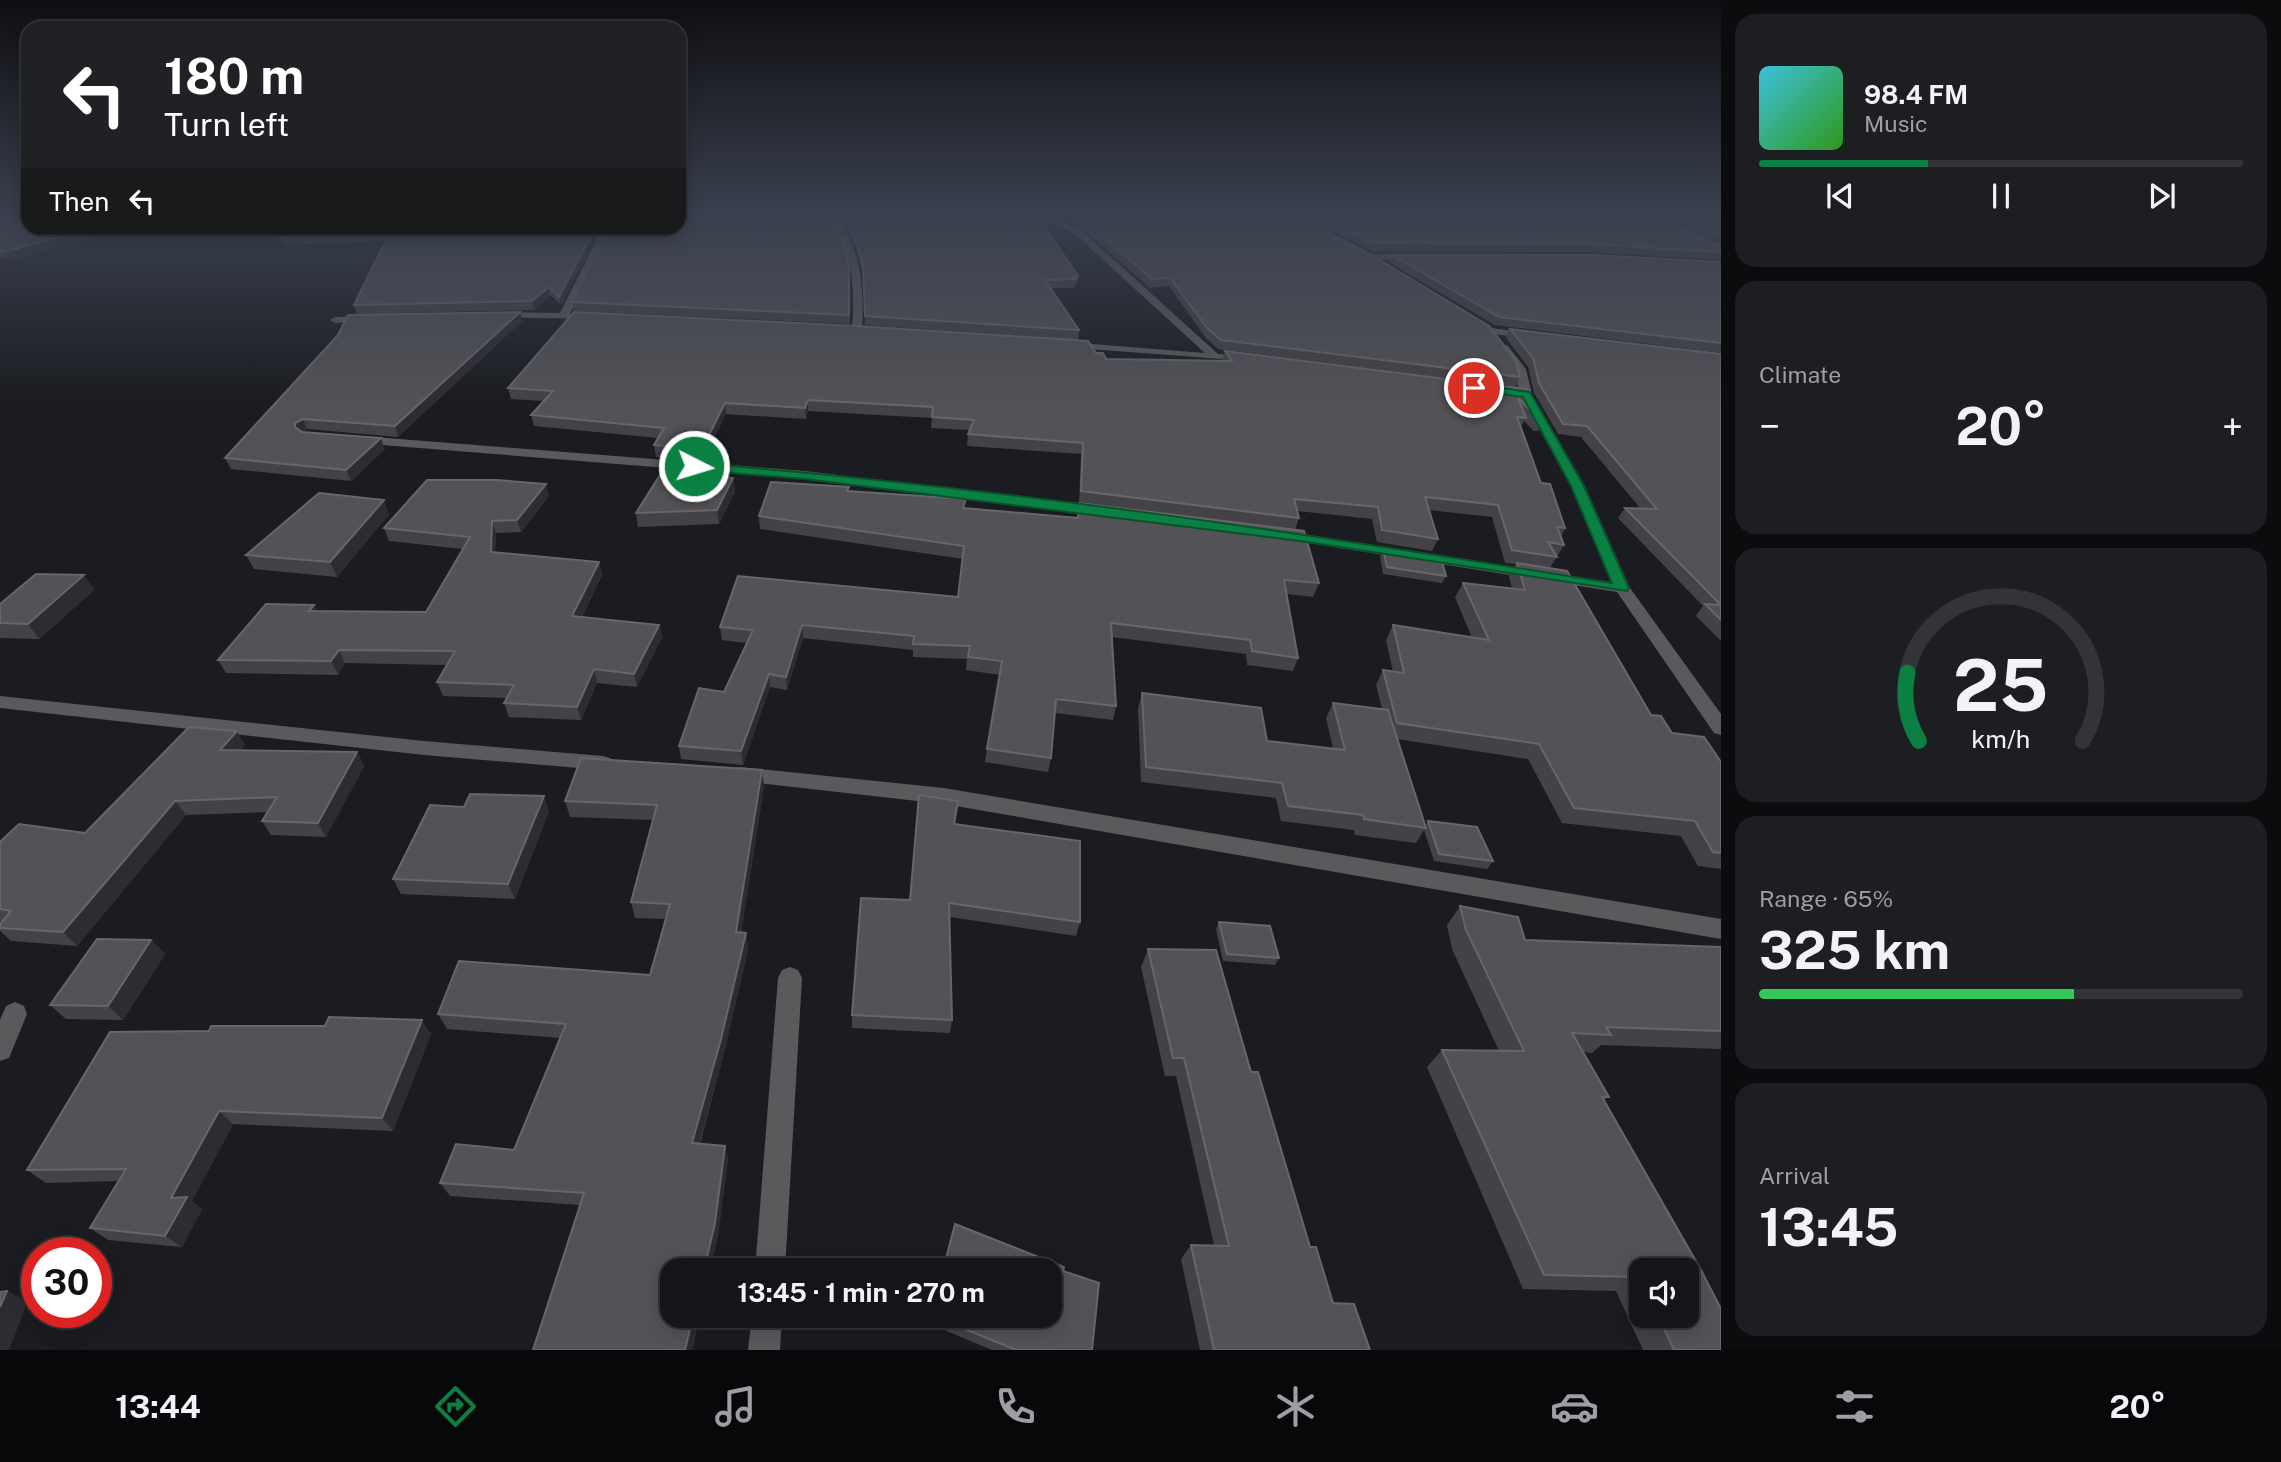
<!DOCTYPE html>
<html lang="en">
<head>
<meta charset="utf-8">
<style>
	body { margin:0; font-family:"Public Sans",sans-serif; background:#1d1e22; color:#f1f3f6; height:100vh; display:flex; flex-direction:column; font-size:26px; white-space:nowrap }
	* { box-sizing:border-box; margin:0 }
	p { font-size:23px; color:#9d9fa2 }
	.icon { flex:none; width:38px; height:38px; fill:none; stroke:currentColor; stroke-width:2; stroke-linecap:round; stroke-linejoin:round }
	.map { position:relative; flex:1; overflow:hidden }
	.panel { display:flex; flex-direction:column; gap:14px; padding:14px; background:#0b0c0e; width:560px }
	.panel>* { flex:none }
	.banner { position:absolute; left:21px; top:21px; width:665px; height:214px; border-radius:21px; box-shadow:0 4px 18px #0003,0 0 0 2px #333438; background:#202124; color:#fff; overflow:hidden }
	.controls { position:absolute; left:1629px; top:1258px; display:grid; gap:14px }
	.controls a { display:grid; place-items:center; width:70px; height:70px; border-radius:14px; background:#141519; box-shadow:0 4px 18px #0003,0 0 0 2px #333438; font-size:35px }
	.speed { position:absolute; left:21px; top:1237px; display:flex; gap:14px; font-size:35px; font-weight:700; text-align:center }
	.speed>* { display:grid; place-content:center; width:91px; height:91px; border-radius:50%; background:#141519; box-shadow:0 4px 18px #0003,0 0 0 2px #333438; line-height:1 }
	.speed .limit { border:10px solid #d22; background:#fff; color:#111 }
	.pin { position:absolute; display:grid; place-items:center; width:60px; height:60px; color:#fff; margin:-30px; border:4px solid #fff; border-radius:50%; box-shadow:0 2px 7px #0007 }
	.me { position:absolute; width:77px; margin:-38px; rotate:95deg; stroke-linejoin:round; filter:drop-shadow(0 0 5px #0008) }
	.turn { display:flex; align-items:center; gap:24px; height:147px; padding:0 28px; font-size:32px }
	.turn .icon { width:91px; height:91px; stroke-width:2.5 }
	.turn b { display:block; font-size:49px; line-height:60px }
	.then { display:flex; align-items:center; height:66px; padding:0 28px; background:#0003; gap:14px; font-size:26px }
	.big { font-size:52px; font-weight:700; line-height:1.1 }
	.panel .widget { flex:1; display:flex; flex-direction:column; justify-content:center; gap:10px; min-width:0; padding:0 24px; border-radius:21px; background:#1d1e22 }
	.panel .dial { align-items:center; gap:0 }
	.dial svg { height:182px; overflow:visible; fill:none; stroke:#333438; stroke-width:7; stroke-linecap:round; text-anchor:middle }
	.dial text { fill:#f1f3f6; stroke:none }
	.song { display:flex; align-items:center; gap:21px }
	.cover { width:84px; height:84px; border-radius:10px; background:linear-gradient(135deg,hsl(190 70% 55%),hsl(110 70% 35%)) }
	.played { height:7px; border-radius:4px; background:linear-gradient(90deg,#0b8043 35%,#333438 35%) }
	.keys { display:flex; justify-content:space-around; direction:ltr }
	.heat { display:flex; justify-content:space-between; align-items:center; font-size:38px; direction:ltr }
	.charge { height:10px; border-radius:5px; background:linear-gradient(90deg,#34c759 65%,#333438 0) }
	.trip { position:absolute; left:660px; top:1258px; width:402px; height:70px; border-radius:21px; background:#141519; box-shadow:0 4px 18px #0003,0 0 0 2px #333438; font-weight:700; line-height:70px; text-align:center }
	.dock { display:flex; height:112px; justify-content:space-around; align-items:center; background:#08080a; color:#9d9fa2 }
	.dock .icon { width:49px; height:49px }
	.dock .selected { color:#0b8043 }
	.dock b { font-size:32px; color:#f1f3f6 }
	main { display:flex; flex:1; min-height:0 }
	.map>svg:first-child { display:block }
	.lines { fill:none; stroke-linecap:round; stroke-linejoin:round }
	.minor { fill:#585a5c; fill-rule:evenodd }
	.wall { fill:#444247; fill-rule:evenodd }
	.shaded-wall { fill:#2d2c31 }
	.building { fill:#535256; stroke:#67666a; stroke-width:2 }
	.route { fill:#0b8043; stroke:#07532c; stroke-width:2 }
</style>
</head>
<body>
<main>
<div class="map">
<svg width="1721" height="1350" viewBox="0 0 1721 1350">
	<rect width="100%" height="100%" fill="#1b1c21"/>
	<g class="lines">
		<g class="minor">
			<polygon points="1040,215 1050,215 1081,230 1218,354 1249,357 1249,361 1063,347 1063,343 1067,342 1205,353 1075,234"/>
			<path d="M868,220L871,224L842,225C862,256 864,293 862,330L857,333L852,330C855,295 854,257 834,226L808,223L812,221Z"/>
			<polygon points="590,228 610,229 570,314 596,315 596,319 494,317 494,313 498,312 560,313 601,231"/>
			<polygon points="1369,254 1413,254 1417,257 1413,260 1366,259 1365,257"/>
			<polygon points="368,316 372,317 372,321 335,323 330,320 335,317"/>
			<polygon points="1491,328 1530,333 1535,336 1530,339 1487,333 1487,329"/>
			<polygon points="1504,345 1508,346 1526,369 1532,394 1585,486 1630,588 1721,714 1721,735 1714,733 1617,592 1283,539 1276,535 1283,531 1611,582 1571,486 1520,394 1514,369 1499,348"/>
			<polygon points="361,436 805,471 1102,508 1109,512 1102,516 805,479 357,443 355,440"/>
			<polygon points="0,696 424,741 603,756 610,758 613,763 610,768 603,770 424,755 0,708"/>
			<polygon points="740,767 944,788 1721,919 1721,939 944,804 740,781 733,779 730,774 733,769"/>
			<polygon points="790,967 798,970 802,978 785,1270 755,1270 778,978 782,970"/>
			<polygon points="15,1002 24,1006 27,1014 9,1058 0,1061 0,1020 6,1006"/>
			<polygon points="752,1316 782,1316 780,1350 748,1350"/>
		</g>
	</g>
	<g class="wall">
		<polygon points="0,215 28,228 100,228 104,234 9,260 0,258"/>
		<polygon points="679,215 1037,215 1078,276 1077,285 1075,285 1074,288 1050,288 1079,330 1078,340 865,325 863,274 856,248 846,228 846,220 889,219 916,215 889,217 679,221"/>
		<polygon points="1067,215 1293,215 1520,377 1516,387 1218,349 1205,337 1169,286 1150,288"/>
		<polygon points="1297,215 1645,215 1721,252 1721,260 1589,252 1372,251"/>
		<polygon points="1647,215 1721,215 1721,246 1663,218"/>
		<polygon points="218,228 596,228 597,233 561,305 550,295 534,310 357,314 354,305 386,241 283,245 280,237 284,233 221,234"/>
		<polygon points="1392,255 1721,262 1721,353 1495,325 1390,263"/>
		<polygon points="849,267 850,324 574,311 572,302"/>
		<polygon points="522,321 398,437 307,429 303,432 385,449 351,481 231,469 225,458 338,335"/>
		<polygon points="1510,329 1721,354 1721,641 1696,616 1703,606 1618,518 1625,508 1640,508 1581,437 1558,434 1534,393 1528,367 1506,338"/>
		<polygon points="1225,351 1526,389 1544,420 1538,431 1534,431 1524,421 1521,427 1541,483 1565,528 1561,537 1564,545 1550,568 1651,715 1672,733 1721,762 1721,869 1698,866 1681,836 1562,823 1528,759 1397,739 1425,826 1428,821 1493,861 1487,869 1434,861 1424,830 1416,843 1355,835 1354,830 1281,821 1276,798 1141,782 1138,708 1142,693 1267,741 1333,748 1326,718 1333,703 1382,709 1376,685 1383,670 1393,672 1386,640 1393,625 1472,638 1455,597 1463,583 1512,588 1509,577 1516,564 1505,563 1492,517 1429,510 1438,539 1432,551 1377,542 1372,519 1298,511 1299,518 1295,530 1319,583 1313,597 1287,594 1298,658 1293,671 1247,665 1246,654 1112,637 1116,706 1113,720 1055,713 1051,758 1048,772 985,762 1000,675 966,670 967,659 913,657 913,650 803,638 787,690 770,687 743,765 681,759 679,746 724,692 747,643 722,640 720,627 958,597 963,559 760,529 759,516 849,487 849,491 965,509 1077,518 1079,503 1214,520 1079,503 1081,454 967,446 968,434 970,430 931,428 932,418 808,411 806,419 726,414 703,460 656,457 654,445 658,438 534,426 531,415 543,401 511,399 508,388 1096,353 1106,359 1222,361"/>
		<polygon points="733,478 735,492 719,524 638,527 636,513"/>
		<polygon points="549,496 521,532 496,533 495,552 599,562 602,575 582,617 659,625 662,638 637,687 597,683 581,720 509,717 504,703 507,698 443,696 437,682 447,665 345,663 338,675 226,673 218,660 314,605 317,611 426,612 463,549 389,541 384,528"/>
		<polygon points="389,514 337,577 254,569 246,555"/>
		<polygon points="1383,549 1446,576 1442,583 1383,574 1380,556"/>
		<polygon points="84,575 94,590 39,639 0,638 0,604"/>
		<polygon points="245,745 241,750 357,752 364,766 326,837 271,835 262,821 268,812 186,815 77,946 11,941 0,931 0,924 2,921 0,921 0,842 85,833"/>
		<polygon points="764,786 741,933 746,933 748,949 724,1053 700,1144 725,1146 728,1159 718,1235 710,1270 672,1270 672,1316 700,1316 692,1350 580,1205 450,1196 440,1183 514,1150 560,1038 447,1029 438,1014 650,975 666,919 635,918 631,902 653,820 570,817 565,801"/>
		<polygon points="549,811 515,899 401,894 393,879"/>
		<polygon points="955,824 1080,922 1076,936 950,917 952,1020 950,1033 852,1028 852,1015 910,900"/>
		<path d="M1460,906L1525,940L1721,947V1049L1601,1045L1592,1053L1583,1052L1609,1097L1604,1100L1721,1350H1643L1616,1291L1523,1289L1427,1067L1442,1050L1499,1051L1452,949L1447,925ZM1642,1270L1687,1316H1642Z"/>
		<polygon points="1219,922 1279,958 1275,965 1223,961 1216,929"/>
		<polygon points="151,940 165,954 123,1020 66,1019 50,1005"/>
		<polygon points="1148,949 1251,1072 1310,1247 1333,1303 1370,1350 1200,1350 1181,1259 1191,1245 1214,1245 1176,1076 1165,1076 1141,967"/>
		<polygon points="431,1034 393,1131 233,1124 192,1201 202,1209 182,1247 108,1240 90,1228 118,1181 46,1183 27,1170"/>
		<polygon points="931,1316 1050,1316 1092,1350 992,1350 930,1324"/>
	</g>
	<g class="shaded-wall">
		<polygon points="889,215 923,215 889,217"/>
		<polygon points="87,228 100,228 104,234 9,260 4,252"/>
		<polygon points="595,228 596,228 597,233 561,305 559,297"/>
		<polygon points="549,287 550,295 534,310 532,301"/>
		<polygon points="520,312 522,321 398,437 395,426"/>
		<polygon points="808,400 808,411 806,419 805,408"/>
		<polygon points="725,403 726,414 703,460 702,449"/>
		<polygon points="303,419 307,429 300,434 295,427 295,423"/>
		<polygon points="381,438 385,449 351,481 346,470"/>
		<polygon points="733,478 735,492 719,524 717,510"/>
		<polygon points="546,484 549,496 521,532 517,520"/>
		<polygon points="384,500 389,514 337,577 330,562"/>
		<polygon points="492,521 496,533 495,565 491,552"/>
		<polygon points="599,562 602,575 576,629 572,616"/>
		<polygon points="84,575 94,590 39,639 28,624"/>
		<polygon points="314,605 320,618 309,611"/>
		<polygon points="659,625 662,638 637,687 634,674"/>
		<polygon points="802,625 803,638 787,690 786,677"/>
		<polygon points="339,650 345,663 338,675 331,661"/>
		<polygon points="594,669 597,683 581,720 577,707"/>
		<polygon points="769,674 770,687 743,765 741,751"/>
		<polygon points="237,731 245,745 229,764 220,750"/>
		<polygon points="357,752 364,766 326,837 318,823"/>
		<polygon points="762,770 764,786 739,948 736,932"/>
		<polygon points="544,796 549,811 515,899 508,884"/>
		<polygon points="175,801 186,815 77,946 63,932"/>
		<polygon points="746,933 748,949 724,1053 696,1156 692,1143"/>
		<polygon points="151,940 165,954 123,1020 108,1006"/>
		<polygon points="422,1020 431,1034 393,1131 382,1118"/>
		<polygon points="219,1111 233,1124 192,1201 202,1209 182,1247 165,1236 171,1198"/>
		<polygon points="725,1146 728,1159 718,1235 710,1270 704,1270"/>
		<polygon points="7,1291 28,1301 9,1350 0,1350 0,1307"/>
		<polygon points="693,1316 700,1316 692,1350 685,1350"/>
	</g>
	<g class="building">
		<polygon points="0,215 28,215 28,228 93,228 4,252 0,251"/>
		<polygon points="920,215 1037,215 1078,276 1074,277 1076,279 1045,280 1079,330 865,316 863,266 856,240 846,220 889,219"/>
		<polygon points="1077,215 1293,215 1368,253 1489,326 1516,361 1520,377 1221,340 1207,328 1170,278 1152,279"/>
		<polygon points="1315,215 1645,215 1663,220 1721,246 1721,252 1593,244 1374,243"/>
		<polygon points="1676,215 1721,215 1721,236"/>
		<polygon points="832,221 843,242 849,267 849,315 572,302 607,228 679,228 679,222"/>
		<polygon points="290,228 595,228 559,297 549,287 532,301 354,305 390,232 280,237"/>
		<polygon points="1392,255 1593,255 1721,262 1721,343 1499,317"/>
		<polygon points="520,312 395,426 303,419 295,423 295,427 302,432 381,438 346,470 225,458 338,335 348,315"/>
		<polygon points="574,312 857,326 1088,341 1096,353 1103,353 1106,359 1232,361 1225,351 1526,389 1544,420 1540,420 1518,398 1526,418 1517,417 1541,483 1550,484 1565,528 1557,527 1564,545 1548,542 1557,557 1512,550 1498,505 1425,497 1438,539 1382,530 1378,507 1294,499 1299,518 1081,491 1083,443 968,434 974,420 932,417 933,407 808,400 805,408 725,403 702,449 654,445 664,428 531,415 553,391 508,388"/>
		<polygon points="1510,329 1721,354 1721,605 1625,508 1657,509 1587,426 1563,424 1539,383 1533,358"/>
		<polygon points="663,470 733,478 717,510 636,513"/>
		<polygon points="427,480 496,480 546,484 517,520 492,521 491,552 599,562 572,616 659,625 634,674 594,669 577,707 504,703 514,685 437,682 455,651 339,650 331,661 218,660 266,604 314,605 309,611 426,612 470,537 384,528"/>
		<polygon points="771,482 849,487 847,491 966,499 963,508 1078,518 1079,503 1304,531 1319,583 1284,580 1298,658 1252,651 1250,640 1111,623 1116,706 1056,699 1051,758 987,749 1002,661 968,657 970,646 913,644 914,636 802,625 786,677 769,674 741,751 679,746 699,688 724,692 753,630 720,627 738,576 958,597 964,546 759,516"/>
		<polygon points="319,493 384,500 330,562 246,555"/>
		<polygon points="1383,549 1441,558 1446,576 1387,567"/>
		<polygon points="1517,563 1567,571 1651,715 1661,716 1672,733 1704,737 1721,762 1721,853 1713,852 1695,821 1574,808 1539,744 1397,723 1383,670 1404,673 1393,625 1489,640 1463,583 1525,590"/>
		<polygon points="36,574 84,575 28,624 0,623 0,604"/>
		<polygon points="1705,604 1721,605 1721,620"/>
		<polygon points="1142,693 1261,708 1267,741 1345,750 1333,703 1388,710 1426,828 1364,819 1363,815 1288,806 1282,783 1146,767"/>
		<polygon points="189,727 237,731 220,750 357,752 318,823 262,821 277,797 175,801 63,932 0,928 0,924 11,911 0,909 0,842 19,824 85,833"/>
		<polygon points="581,758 762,770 736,932 746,933 721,1039 692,1143 725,1146 715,1223 704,1270 672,1270 672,1316 693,1316 685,1350 533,1350 584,1193 440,1183 456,1144 514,1150 566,1024 438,1014 459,961 650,975 670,904 631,902 657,805 565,801"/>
		<polygon points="470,794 544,796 508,884 393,879 430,805 464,807"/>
		<polygon points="919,795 958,801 954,824 1080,841 1080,922 949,903 952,1020 852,1015 861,898 910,900"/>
		<polygon points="1428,821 1477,827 1493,861 1439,854"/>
		<polygon points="1460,906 1518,917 1525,940 1721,947 1721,1031 1606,1027 1611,1035 1572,1033 1609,1097 1602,1097 1701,1270 1721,1309 1721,1350 1674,1350 1658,1316 1687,1316 1687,1270 1642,1270 1642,1281 1640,1277 1544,1275 1442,1050 1524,1051 1466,930"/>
		<polygon points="1219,922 1270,926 1279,958 1227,954"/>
		<polygon points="97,939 151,940 108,1006 50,1005"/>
		<polygon points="1148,949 1216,950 1251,1072 1258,1072 1310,1247 1316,1247 1333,1303 1354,1304 1370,1350 1214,1350 1191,1245 1229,1246 1184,1058 1173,1058"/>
		<polygon points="329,1017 422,1020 382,1118 219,1111 171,1198 187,1197 165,1236 90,1228 126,1169 27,1170 110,1032 209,1031 211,1026 325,1026"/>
		<polygon points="955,1224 1064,1267 1063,1271 1099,1283 1092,1350 1016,1350 933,1316 1050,1316 1050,1270 943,1270"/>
		<polygon points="7,1291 0,1307 0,1292"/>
	</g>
	<linearGradient id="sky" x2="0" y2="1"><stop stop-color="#0f0f12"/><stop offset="0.53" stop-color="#39404e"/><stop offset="1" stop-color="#39404e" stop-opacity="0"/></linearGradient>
	<rect width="1721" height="404" fill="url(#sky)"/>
	<path class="route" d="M1474,384L1530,392L1584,486L1629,588L1627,591L1307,542L805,479L694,470L688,466L694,463C1001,487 1308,534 1612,583L1571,486L1523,397L1471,390L1469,388Z"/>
</svg>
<div class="controls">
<a><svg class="icon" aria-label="sound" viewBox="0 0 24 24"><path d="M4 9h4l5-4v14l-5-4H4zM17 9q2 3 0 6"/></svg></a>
</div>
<div class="speed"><div class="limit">30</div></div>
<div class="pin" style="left:1474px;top:388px;background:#d93025"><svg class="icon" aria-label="arrive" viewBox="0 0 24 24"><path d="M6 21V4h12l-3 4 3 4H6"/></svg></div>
<svg class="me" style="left:694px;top:466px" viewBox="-20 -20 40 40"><circle r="17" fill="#0b8043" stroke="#fff" stroke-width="3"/><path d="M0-11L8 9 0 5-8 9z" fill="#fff"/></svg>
<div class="trip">13:45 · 1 min · 270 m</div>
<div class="banner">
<div class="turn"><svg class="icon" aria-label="left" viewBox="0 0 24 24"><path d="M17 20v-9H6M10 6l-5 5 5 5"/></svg><div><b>180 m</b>Turn left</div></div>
<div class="then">Then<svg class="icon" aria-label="left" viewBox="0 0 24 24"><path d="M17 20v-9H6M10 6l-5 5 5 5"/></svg></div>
</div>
</div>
<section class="panel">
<div class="widget">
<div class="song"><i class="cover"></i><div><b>98.4 FM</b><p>Music</p></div></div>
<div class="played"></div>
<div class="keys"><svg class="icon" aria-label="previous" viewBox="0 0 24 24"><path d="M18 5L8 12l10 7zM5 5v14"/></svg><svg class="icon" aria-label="pause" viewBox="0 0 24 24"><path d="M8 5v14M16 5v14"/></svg><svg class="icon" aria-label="next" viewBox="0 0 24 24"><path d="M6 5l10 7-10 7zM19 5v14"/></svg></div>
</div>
<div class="widget"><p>Climate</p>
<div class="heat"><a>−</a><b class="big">20°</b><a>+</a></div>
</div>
<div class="widget dial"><svg viewBox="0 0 100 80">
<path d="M14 69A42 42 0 1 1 86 69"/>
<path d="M14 69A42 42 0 0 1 9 39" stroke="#0b8043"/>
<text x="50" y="56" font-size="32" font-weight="700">25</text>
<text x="50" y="72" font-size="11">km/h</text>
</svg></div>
<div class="widget"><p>Range · 65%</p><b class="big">325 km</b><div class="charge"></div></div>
<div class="widget"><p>Arrival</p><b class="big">13:45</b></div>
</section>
</main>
<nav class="dock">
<b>13:44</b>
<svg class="icon selected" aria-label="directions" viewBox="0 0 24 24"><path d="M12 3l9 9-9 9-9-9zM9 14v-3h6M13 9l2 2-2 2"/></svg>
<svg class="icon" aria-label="music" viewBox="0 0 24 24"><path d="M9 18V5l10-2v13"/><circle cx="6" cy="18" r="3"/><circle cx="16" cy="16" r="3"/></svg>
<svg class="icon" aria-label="phone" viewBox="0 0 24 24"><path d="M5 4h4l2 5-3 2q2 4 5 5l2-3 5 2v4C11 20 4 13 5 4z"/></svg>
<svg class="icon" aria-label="climate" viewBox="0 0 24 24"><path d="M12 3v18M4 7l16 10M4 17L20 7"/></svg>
<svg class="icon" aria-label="car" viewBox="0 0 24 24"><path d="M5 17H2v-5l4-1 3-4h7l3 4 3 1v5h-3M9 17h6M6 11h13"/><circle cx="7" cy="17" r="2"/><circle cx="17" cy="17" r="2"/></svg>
<svg class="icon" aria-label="filters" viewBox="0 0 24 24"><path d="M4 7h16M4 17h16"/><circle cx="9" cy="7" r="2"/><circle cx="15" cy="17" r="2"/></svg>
<b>20°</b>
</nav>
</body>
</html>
